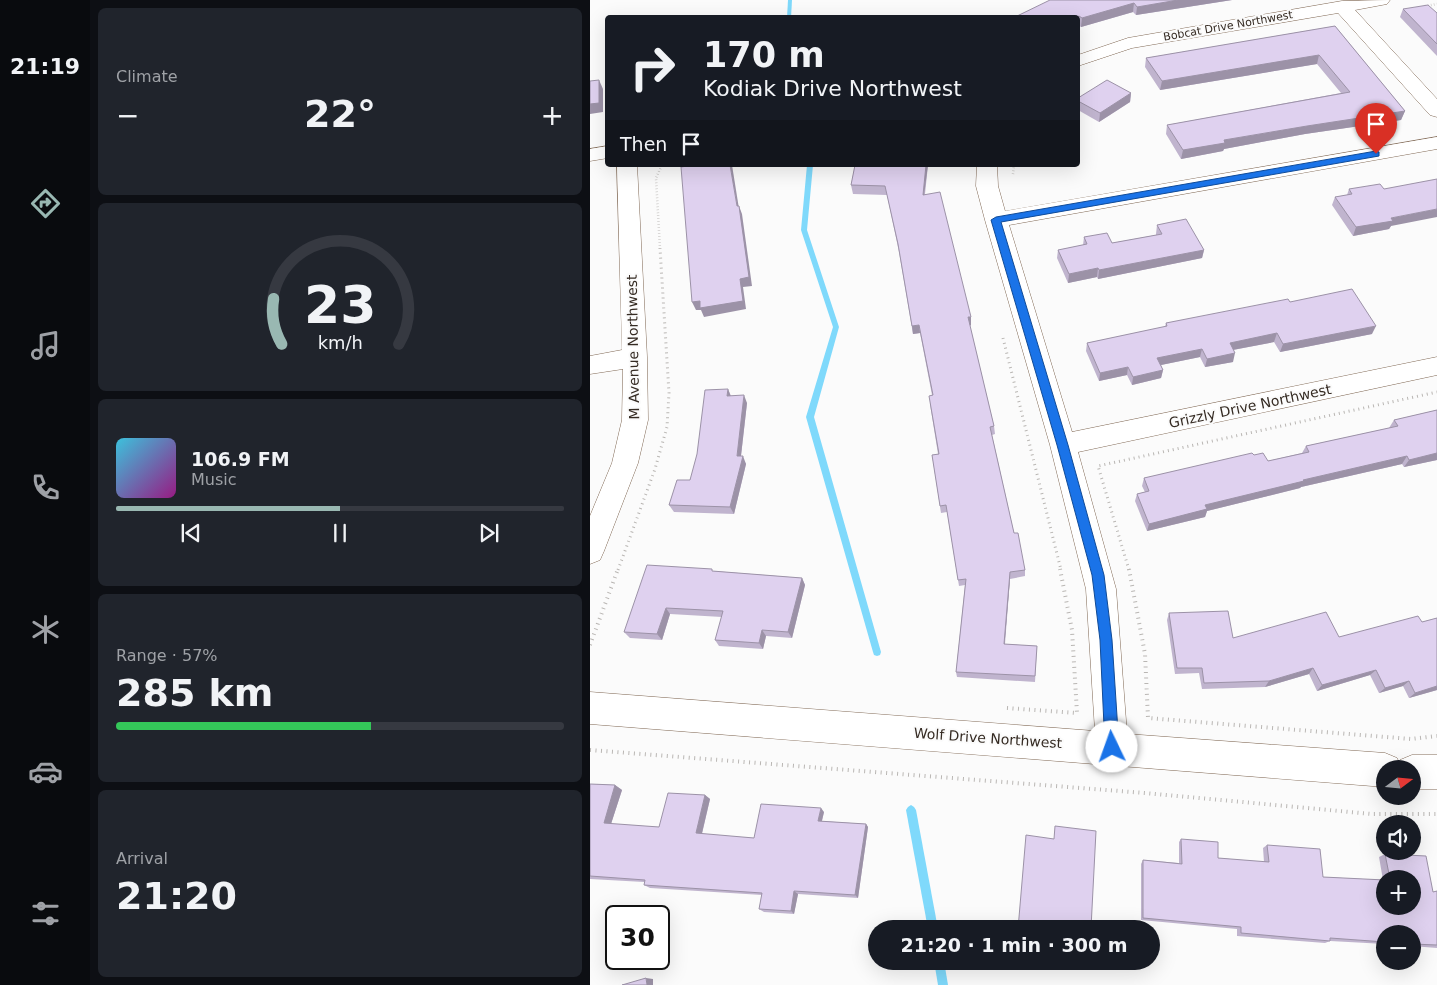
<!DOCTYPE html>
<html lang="en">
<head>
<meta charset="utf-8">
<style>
	body { margin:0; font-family:"DejaVu Sans",sans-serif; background:#20242c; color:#f1f3f6; height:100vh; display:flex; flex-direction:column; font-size:19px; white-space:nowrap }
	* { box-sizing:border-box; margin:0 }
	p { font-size:16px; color:#9ea1a6 }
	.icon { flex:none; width:28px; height:28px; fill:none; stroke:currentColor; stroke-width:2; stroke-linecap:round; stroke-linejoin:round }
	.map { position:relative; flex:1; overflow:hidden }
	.sheet { display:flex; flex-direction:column; gap:8px; padding:8px; background:#0d0f14; width:500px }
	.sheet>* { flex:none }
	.hud { position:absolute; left:15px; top:15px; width:475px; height:152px; border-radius:5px; box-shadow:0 5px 20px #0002; background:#171b24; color:#f1f3f6; overflow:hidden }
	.needle { width:32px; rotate:74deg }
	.controls { position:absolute; left:786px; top:760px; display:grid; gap:10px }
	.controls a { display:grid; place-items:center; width:45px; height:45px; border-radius:50%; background:#171b24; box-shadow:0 5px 20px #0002; font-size:25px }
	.speed { position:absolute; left:15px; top:905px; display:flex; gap:10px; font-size:25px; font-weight:700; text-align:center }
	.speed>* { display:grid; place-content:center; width:65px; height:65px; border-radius:50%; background:#171b24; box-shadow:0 5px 20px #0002; line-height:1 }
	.speed .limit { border:2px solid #111; border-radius:8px; background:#fff; color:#111 }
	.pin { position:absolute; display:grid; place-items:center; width:42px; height:42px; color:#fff; margin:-51px -21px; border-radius:50% 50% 50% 0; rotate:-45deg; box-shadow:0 0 5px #0007 }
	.pin .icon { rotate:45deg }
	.me { position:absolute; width:55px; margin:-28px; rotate:357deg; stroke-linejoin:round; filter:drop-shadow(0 0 4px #0008) }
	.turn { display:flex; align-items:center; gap:18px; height:105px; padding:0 15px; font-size:22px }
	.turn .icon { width:65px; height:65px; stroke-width:2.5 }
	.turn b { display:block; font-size:35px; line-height:42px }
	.then { display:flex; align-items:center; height:48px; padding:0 15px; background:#0003; gap:10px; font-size:19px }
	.big { font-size:38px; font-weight:700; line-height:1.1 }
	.sheet .tile { flex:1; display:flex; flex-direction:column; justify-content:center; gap:8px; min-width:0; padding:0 18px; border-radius:8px; background:#20242c }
	.sheet .dial { align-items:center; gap:0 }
	.dial svg { height:130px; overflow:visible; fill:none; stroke:#363941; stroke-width:7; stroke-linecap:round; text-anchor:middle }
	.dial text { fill:#f1f3f6; stroke:none }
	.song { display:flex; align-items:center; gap:15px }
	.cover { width:60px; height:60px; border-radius:8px; background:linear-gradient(135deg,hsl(190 70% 55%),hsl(310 70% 35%)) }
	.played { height:5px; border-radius:2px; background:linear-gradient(90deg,#99b8b2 50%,#363941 50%) }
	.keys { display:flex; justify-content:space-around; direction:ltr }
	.heat { display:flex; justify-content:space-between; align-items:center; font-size:28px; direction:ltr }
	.charge { height:8px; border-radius:4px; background:linear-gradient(90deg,#34c759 57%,#363941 0) }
	.trip { position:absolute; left:278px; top:920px; width:292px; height:50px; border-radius:25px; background:#171b24; box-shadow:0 5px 20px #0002; font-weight:700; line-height:50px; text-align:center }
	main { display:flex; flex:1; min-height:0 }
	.dock { display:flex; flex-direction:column; width:90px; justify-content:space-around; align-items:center; background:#090b0e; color:#9ea1a6 }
	.dock .icon { width:35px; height:35px }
	.dock .active { color:#99b8b2 }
	.dock b { font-size:22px; color:#f1f3f6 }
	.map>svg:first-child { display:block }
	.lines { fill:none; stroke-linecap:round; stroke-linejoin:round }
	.stream { fill:#7fd9fb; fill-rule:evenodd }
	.street-casing { stroke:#816955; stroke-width:1 }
	.path-far2 { stroke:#b9b6b3; stroke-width:2.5; stroke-dasharray:0.5 2.5; stroke-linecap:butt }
	.path-far1 { stroke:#b9b6b3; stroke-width:3; stroke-dasharray:1 4; stroke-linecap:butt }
	.path { stroke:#b9b6b3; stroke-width:4; stroke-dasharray:1 4.5; stroke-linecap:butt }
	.street { fill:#fff; fill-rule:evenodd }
	.wall { fill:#c0b4ce; fill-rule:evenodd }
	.shaded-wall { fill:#9c92a7 }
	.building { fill:#dfd1ef; stroke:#9c92a7 }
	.route { fill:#1a73e8; stroke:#114b97 }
	.labels { text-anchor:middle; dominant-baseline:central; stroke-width:4; stroke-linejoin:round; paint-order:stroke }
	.far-street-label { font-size:11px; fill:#352b23; stroke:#fbfbfb }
	.street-label { font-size:14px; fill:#352b23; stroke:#fbfbfb }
</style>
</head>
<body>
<main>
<nav class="dock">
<b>21:19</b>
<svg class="icon active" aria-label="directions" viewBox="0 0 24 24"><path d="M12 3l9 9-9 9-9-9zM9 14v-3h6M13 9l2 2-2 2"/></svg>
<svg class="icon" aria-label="music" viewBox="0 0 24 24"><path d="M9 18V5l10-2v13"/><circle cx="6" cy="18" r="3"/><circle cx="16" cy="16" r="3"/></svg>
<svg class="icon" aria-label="phone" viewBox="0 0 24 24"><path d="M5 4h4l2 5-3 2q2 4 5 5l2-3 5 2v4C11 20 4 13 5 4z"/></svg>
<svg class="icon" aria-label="climate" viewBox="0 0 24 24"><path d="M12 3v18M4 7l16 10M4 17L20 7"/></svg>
<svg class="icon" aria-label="car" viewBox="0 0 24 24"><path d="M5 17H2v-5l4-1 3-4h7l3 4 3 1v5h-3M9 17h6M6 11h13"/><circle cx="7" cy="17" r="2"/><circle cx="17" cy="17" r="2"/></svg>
<svg class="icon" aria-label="filters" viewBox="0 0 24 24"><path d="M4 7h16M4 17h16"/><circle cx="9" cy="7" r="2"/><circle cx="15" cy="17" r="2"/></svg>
</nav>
<section class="sheet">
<div class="tile"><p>Climate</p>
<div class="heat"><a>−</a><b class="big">22°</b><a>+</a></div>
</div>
<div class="tile dial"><svg viewBox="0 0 100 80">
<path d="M14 69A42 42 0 1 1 86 69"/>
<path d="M14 69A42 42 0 0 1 9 41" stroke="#99b8b2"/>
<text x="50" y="56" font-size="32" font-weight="700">23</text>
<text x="50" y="72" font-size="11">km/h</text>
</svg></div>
<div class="tile">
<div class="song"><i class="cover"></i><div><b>106.9 FM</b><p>Music</p></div></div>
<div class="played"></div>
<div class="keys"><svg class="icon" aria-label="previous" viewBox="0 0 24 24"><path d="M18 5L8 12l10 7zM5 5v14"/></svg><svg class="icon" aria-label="pause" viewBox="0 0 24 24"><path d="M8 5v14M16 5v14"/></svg><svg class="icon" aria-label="next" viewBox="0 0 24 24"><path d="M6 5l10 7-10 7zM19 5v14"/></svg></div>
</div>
<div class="tile"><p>Range · 57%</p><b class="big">285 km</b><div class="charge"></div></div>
<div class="tile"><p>Arrival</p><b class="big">21:20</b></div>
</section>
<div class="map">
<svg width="847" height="985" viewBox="0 0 847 985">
	<rect width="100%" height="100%" fill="#fbfbfb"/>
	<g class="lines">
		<g class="stream">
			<polygon points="198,0 202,0 201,18 197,18"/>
			<polygon points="217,165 223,165 217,230 249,327 224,417 291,652 290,655 287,656 284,655 283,652 216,417 243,327 211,230"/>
			<polygon points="321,805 324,807 326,810 348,929 338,929 316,810 318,807"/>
			<polygon points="344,961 354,961 358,985 348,985"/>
		</g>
		<g class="street-casing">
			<g id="street">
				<polygon points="800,0 797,4 765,10 847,99 847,117 840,115 748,13 542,48 488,66 488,55 538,38 752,1"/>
				<polygon points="847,137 847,149 419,225 482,432 847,357 847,375 488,452 526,589 537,734 795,753 807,758 809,763 810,760 822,755 847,755 847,789 822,789 822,769 795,769 795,787 0,724 0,692 505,731 496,589 460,445 395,220 386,186 387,165 407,165 408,186 415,211"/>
				<polygon points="18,146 18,158 0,161 0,149"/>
				<polygon points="27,165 47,165 57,357 58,420 48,463 14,551 10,560 0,564 0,516 22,463 32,420 33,369 0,374 0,356 32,350"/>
			</g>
		</g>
		<g class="path-far2">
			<polyline points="835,6 847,4"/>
			<polyline points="423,174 424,165"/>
			<polyline points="70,249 66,178 72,165"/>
		</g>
		<g class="path-far1">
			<polyline points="413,338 471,570"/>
			<polyline points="28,570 65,469 77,427 79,393 70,248"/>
			<polyline points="539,570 508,466 847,392"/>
		</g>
		<g class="path">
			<polyline points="539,569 555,654 558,718 821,739 847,736"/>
			<polyline points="0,645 28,569"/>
			<polyline points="417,708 487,713 482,630 470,569"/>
			<polyline points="0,750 555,793 782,814 847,814"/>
		</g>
		<use href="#street" class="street"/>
	</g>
	<g class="wall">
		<polygon points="460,0 642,0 546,15 543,12 491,27 488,25 488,18"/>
		<polygon points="813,9 847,13 847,56 810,17"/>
		<polygon points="745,26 815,111 811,120 715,134 634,149 633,151 591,159 576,134 577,125 751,93 727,64 570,90 555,67 556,58"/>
		<polygon points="541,93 540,102 509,122 488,110 488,98"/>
		<polygon points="265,165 338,165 335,194 381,325 380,326 404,426 405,434 402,435 424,533 435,570 435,576 420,579 415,644 447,646 445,682 367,677 366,672 375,585 369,586 357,512 351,513 342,455 348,454 340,404 342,395 330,333 323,334 309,252 297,195 263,194 261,185"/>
		<polygon points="759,189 801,226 799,229 763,236 742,205 745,197 757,195"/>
		<polygon points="567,225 614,250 612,258 508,279 507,277 478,283 467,258 468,250 493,245 494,237 522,243 566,235 566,234"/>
		<polygon points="700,302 782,334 690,352 684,342 643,350 643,362 615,367 610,357 571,365 573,370 571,378 542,385 537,375 509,381 496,351 497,343 575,327 576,323"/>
		<polygon points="138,389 141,396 157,403 151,456 156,464 144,514 84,512 79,505 100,480"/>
		<polygon points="847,410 847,460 814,467 812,464 711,487 710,488 617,511 615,517 557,531 545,501 547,494 555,492 552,486 554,478 664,455 678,461 712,453 716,446 799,428 804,420"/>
		<polygon points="124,571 212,578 215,585 202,638 176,636 173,649 129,646 125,640 132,617 80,614 72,640 40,638 34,632"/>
		<polygon points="579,613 643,638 749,637 832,622 847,618 847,690 819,698 813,686 789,693 780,675 727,691 719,674 675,687 612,689 609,673 585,674 577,620"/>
		<polygon points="0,784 25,785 32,790 21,824 69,827 115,795 120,799 112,834 164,838 234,812 232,821 276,824 278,827 268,898 208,894 204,914 174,912 169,909 172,895 60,888 54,885 54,882 0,879"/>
		<polygon points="436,835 501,928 501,929 480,928"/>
		<path d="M591,839L628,858L674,862L673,848L677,845L733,877L793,880L789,857L795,854L843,892L847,891V948L822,946V934H795V944L740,941L735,943L647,936V929L551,920V864L553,860L589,863V842ZM795,879H822L795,906Z"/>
	</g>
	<g class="shaded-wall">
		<polygon points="588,0 642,0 546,15 547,7"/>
		<polygon points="544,3 543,12 491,27 492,18"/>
		<polygon points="489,16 488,25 488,18 485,18"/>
		<polygon points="729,55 727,64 570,90 572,81"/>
		<polygon points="9,80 13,89 13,112 0,114 0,104"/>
		<polygon points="541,93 540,102 509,122 510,113"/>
		<polygon points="815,111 811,120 715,134 634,149 633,151 591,159 593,150 634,140 717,126"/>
		<polygon points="140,165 142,165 150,215 147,206"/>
		<polygon points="336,165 338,165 333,203 333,195"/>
		<polygon points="149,206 152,214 162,286 153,287 156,309 114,317 111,310 106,310 102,302 150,279"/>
		<polygon points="847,209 847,217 801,226 799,229 763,236 766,227 801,218"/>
		<polygon points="614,250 612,258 508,279 509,270"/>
		<polygon points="508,268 507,277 478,283 479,274"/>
		<polygon points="378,317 381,317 381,325 378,326"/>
		<polygon points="329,325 330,333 323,334 322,326"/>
		<polygon points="786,326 782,334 690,352 693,344"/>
		<polygon points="687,333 684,342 637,351 640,343"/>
		<polygon points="612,349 610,357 566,366 567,358"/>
		<polygon points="645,353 643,362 615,367 617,359"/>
		<polygon points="538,367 537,375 509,381 510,373"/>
		<polygon points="573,370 571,378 542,385 543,377"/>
		<polygon points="138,389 141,397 137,396"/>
		<polygon points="154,395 157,403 150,464 147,456"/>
		<polygon points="847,453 847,460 814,467 819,460"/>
		<polygon points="153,456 156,464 144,514 140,507"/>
		<polygon points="817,456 812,464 711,487 710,488 617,511 615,517 557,531 559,524 615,505 713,480"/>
		<polygon points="420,572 420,579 414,650 414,644"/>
		<polygon points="212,578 215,585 202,638 198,632"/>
		<polygon points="76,608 80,614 72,640 67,634"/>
		<polygon points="172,630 176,636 173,649 169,643"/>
		<polygon points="723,668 719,674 675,687 679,681"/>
		<polygon points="786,670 780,675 727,691 732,685"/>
		<polygon points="819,681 813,686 789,693 795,688"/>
		<polygon points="847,686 847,690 819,698 825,693"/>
		<polygon points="25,785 32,790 20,827 14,823"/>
		<polygon points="115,795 120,799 111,837 106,833"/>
		<polygon points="231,808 234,812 231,824 228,821"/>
		<polygon points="276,824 278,827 268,898 265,895"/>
		<polygon points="204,891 208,894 204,914 201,911"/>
		<polygon points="56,978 63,979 63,985 57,985"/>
	</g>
	<g class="building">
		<polygon points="460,0 588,0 547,7 544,3 492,18 489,16 485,18 423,18"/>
		<polygon points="838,5 847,13 847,44 813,9"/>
		<polygon points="745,26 815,111 717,126 634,140 635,143 593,150 577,125 760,92 729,55 572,81 556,58"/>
		<polygon points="9,80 9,103 0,104 0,81"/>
		<polygon points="517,80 541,93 510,113 488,101 488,98"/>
		<polygon points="104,165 140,165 147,206 149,206 159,277 150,279 153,301 110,308 110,301 102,302 91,167"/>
		<polygon points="265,165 336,165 333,195 350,192 381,317 378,317 404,426 400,427 424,533 428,533 435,570 420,572 414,644 447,646 445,676 366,672 376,579 368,580 356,505 350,506 342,455 349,454 339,396 343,395 329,325 322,326 308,244 295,186 261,185"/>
		<polygon points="847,179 847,209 801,218 803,221 766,227 745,197 762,194 759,189 790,184 794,189"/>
		<polygon points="596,219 614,250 509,270 508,268 479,274 468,250 497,244 494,237 517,233 522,243 572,234 567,225"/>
		<polygon points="762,289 786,326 693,344 687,333 640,343 645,353 617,359 612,349 567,358 573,370 543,377 538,367 510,373 497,343 577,326 576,323 698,299 700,302"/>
		<polygon points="138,389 137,396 154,395 147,456 153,456 140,507 79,505 87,480 100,480 107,454 115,390"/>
		<polygon points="847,410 847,453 819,460 817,456 713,480 714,481 615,505 617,509 559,524 547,494 559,491 554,478 662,453 664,455 673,453 678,461 719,452 716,446 808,426 804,420"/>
		<polygon points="57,565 122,569 122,571 212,578 198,632 172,630 169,643 125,640 133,611 76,608 67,634 34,632"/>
		<polygon points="638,611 643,638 736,612 749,637 828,616 832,622 847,618 847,686 825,693 819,681 795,688 786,670 732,685 723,668 679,681 614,683 612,668 587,668 579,613"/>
		<polygon points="0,784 25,785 14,823 69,827 78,793 115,795 106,833 164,838 171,804 231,808 228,821 276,824 265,895 204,891 201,911 169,909 172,893 54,885 55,880 0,876"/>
		<polygon points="465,826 506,831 501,928 480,926 480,929 428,929 436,835 464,839"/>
		<polygon points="591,839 628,842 628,858 679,862 677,845 730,849 733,877 795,880 795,906 822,906 822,879 800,879 795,854 836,856 843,892 847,891 847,945 822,944 822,934 795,934 795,942 740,938 740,941 651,933 651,927 553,918 553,860 592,864"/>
		<polygon points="56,978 57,985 32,985"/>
	</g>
	<polygon class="route" points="786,151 789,152 789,156 411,222 478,445 514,575 522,640 529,747 527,752 522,754 517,752 515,747 510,640 502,575 467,445 401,220 406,217"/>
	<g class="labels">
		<g class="far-street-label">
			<text transform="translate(638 26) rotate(-10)">Bobcat Drive Northwest</text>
		</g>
		<g class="street-label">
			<text transform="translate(43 347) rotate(-91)">M Avenue Northwest</text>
			<text transform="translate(660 406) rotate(-12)">Grizzly Drive Northwest</text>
			<text transform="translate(398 738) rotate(4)">Wolf Drive Northwest</text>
		</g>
	</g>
</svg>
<div class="controls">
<a><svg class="needle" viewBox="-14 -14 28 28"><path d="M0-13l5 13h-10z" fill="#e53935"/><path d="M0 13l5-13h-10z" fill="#9ea1a6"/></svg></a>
<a><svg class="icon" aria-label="sound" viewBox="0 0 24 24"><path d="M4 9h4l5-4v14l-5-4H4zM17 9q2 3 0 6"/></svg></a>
<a>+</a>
<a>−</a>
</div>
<div class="speed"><div class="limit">30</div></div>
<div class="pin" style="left:786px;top:154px;background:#d93025"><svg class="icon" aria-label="arrive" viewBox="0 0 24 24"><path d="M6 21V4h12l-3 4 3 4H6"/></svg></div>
<svg class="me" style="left:522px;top:747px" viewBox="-20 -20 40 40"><circle r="19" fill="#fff"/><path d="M0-13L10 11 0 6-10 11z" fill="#1a73e8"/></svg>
<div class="trip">21:20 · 1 min · 300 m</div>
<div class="hud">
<div class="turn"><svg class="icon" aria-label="right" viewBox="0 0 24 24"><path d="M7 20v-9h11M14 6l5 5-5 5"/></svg><div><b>170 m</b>Kodiak Drive Northwest</div></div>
<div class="then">Then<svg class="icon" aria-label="arrive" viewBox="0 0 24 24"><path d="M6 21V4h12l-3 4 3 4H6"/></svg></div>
</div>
</div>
</main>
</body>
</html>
